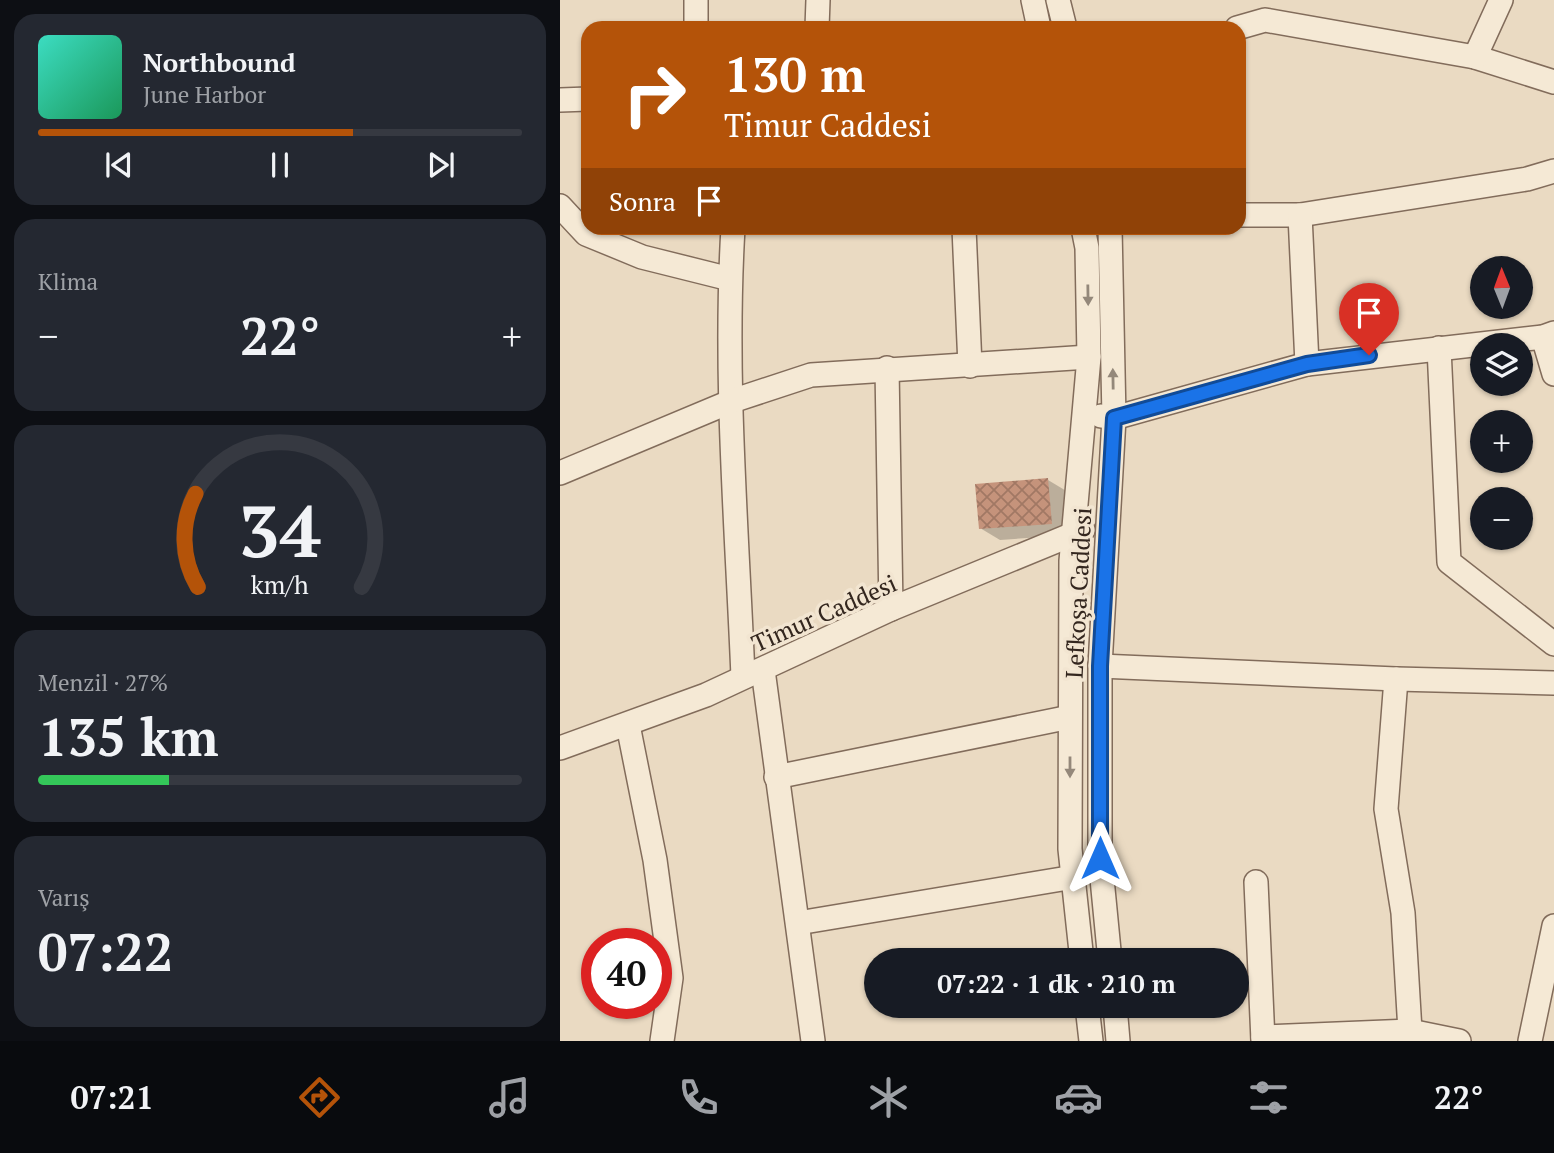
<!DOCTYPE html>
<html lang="tr">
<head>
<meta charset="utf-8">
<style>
	body { margin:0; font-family:"PT Serif",serif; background:#242831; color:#f1f3f6; height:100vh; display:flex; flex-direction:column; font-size:26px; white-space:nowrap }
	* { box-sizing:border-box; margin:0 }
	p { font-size:23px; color:#9ea1a6 }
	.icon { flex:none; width:38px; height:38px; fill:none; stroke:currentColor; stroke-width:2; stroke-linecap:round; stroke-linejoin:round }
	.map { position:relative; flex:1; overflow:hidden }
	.sheet { display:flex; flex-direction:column; gap:14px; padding:14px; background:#0d0f14; width:560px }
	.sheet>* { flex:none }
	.hud { position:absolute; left:21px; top:21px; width:665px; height:214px; border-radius:21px; box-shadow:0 2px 5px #0004; background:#b45309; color:#fff; overflow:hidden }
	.needle { width:46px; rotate:359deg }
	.tools { position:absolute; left:910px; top:256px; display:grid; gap:14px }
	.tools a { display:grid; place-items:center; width:63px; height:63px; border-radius:50%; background:#171b24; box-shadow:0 2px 5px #0004; font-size:35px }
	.speed { position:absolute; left:21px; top:928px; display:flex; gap:14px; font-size:35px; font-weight:700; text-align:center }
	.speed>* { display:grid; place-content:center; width:91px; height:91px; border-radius:50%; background:#171b24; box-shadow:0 2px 5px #0004; line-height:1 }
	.speed .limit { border:10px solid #d22; background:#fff; color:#111 }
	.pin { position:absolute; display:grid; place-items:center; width:60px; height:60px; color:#fff; margin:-72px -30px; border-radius:50% 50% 50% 0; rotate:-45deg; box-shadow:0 0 7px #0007 }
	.pin .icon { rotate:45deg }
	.me { position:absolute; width:77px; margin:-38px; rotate:0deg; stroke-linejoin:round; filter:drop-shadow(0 0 5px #0008) }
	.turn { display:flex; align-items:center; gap:24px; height:147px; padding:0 28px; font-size:32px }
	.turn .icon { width:91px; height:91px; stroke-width:2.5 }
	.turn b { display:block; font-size:49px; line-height:60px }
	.then { display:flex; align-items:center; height:66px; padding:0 28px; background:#0003; gap:14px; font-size:26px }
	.big { font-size:52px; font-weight:600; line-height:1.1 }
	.sheet .widget { flex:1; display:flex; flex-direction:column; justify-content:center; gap:10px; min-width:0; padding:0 24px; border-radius:21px; background:#242831 }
	.sheet .dial { align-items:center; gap:0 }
	.dial svg { height:182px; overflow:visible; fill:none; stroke:#363941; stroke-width:7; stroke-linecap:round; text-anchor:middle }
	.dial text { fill:#f1f3f6; stroke:none }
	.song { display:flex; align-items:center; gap:21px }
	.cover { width:84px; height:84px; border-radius:10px; background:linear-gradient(135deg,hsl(170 70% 55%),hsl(150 70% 35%)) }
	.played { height:7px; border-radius:4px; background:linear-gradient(90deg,#b45309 65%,#363941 65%) }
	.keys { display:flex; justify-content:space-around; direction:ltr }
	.heat { display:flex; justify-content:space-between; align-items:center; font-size:38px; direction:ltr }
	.charge { height:10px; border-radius:5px; background:linear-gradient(90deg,#34c759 27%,#363941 0) }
	.trip { position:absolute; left:304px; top:948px; width:385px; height:70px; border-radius:35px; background:#171b24; box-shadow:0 2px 5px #0004; font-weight:600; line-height:70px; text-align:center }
	.tab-bar { display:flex; height:112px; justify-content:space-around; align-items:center; background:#090b0e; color:#9ea1a6 }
	.tab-bar .icon { width:49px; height:49px }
	.tab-bar .on { color:#b45309 }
	.tab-bar b { font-size:32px; color:#f1f3f6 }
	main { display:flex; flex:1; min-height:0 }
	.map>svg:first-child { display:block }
	.shadow { fill:#0003 }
	.building { fill:url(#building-cross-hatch) }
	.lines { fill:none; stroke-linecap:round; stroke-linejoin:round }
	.minor-casing { stroke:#826c5b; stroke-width:26 }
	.minor { stroke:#f5e9d5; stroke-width:23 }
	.oneway { fill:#94887a }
	.route-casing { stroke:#114b97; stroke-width:18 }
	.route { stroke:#1a73e8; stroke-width:12 }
	.labels { text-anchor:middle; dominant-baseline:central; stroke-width:7; stroke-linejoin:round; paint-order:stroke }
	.street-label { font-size:24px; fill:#33261e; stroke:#f2e5d1 }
</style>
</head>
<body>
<main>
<section class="sheet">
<div class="widget">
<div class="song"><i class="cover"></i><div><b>Northbound</b><p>June Harbor</p></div></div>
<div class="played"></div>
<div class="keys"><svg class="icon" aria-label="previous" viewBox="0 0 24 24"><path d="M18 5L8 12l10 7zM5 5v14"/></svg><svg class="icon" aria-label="pause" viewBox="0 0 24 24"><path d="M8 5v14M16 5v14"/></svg><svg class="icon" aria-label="next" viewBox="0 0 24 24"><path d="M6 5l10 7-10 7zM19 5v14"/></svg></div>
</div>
<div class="widget"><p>Klima</p>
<div class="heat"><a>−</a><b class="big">22°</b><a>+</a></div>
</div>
<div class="widget dial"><svg viewBox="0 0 100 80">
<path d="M14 69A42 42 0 1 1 86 69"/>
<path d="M14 69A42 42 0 0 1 13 28" stroke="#b45309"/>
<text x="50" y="56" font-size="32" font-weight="700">34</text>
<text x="50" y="72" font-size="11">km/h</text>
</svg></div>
<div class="widget"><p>Menzil · 27%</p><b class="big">135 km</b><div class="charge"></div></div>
<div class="widget"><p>Varış</p><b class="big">07:22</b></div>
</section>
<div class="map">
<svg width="994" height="1041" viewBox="0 0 994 1041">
	<defs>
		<pattern id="building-cross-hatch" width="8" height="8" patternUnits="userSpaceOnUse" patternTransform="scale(1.75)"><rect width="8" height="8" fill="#c5937b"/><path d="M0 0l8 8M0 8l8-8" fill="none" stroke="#a17864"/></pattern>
	</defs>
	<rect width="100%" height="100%" fill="#eadac2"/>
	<polygon class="shadow" points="488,480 508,492 511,535 440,540 420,528"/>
	<polygon class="building" points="488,478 492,524 419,529 415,484"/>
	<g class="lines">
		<g class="minor-casing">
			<g id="minor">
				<polyline points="136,0 136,28"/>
				<polyline points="473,0 479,28"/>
				<polyline points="498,0 505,28"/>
				<polyline points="257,28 258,0"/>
				<polyline points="677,28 705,20 915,57 994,82"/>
				<polyline points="915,57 941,0"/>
				<polyline points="0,100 28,99"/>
				<polyline points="0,206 26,234 82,257 170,279"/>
				<polyline points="679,215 740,215 967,179 994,171"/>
				<polyline points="740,215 747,364"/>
				<path d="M173,228C164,377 177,528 183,677"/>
				<polyline points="404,228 410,366"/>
				<polyline points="983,337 994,374"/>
				<polyline points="879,348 889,562 994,644"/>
				<polyline points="327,368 331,609"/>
				<polyline points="541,416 554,418 747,364 983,337 994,333"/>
				<polyline points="0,473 172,401 251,375 529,357"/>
				<polyline points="540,666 836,679 994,683"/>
				<polyline points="203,670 253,1041"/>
				<polyline points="836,679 826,809 843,913 850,1031"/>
				<polyline points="68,725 95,860 111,978 102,1041"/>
				<polyline points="0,748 146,695 331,609 523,530"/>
				<polyline points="216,777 510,717"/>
				<polyline points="696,882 703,1041"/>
				<polyline points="238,923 514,877"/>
				<polyline points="522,961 510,849 511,561 529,357 527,248 523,228"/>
				<polyline points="550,961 540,858 540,666 554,418 550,228"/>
				<polyline points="527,1006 531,1041"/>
				<polyline points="555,1006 558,1041"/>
				<polyline points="703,1037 850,1031 899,1041"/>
				<polyline points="970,1041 994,926"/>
			</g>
		</g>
		<use href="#minor" class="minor"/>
	</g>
	<defs><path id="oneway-solid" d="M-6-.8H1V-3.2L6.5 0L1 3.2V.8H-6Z" transform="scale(1.75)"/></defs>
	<g class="oneway">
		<use href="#oneway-solid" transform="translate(528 295) rotate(89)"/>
		<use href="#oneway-solid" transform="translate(553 379) rotate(-91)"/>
		<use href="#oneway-solid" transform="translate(510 767) rotate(90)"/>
	</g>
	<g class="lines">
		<g class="route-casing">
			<polyline id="route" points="540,858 540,666 554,418 747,364 809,355"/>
		</g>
		<use href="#route" class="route"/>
	</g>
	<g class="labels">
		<g class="street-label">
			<text transform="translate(518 593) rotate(-87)">Lefkoşa Caddesi</text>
			<text transform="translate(264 613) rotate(-24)">Timur Caddesi</text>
		</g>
	</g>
</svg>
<div class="tools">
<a><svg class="needle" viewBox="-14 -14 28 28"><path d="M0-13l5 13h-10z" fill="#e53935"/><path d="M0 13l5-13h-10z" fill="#9ea1a6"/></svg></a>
<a><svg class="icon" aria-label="layers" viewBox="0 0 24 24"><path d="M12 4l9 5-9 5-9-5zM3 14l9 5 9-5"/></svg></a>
<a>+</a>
<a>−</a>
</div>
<div class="speed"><div class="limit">40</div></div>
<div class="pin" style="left:809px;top:355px;background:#d93025"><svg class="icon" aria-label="arrive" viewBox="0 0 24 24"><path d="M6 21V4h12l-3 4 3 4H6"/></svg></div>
<svg class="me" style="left:540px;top:858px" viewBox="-20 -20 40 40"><path d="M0-17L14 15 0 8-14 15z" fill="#1a73e8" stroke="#fff" stroke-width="4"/></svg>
<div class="trip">07:22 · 1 dk · 210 m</div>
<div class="hud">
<div class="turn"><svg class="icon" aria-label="right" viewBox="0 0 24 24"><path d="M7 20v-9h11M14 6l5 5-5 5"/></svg><div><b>130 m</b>Timur Caddesi</div></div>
<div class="then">Sonra<svg class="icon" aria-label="arrive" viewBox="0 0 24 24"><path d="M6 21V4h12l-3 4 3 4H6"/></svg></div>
</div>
</div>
</main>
<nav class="tab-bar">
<b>07:21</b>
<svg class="icon on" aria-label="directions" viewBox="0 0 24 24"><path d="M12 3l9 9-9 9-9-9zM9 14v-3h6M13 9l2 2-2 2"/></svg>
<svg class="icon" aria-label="music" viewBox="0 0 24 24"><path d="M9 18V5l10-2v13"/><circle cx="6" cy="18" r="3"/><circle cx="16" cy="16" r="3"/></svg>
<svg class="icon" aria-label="phone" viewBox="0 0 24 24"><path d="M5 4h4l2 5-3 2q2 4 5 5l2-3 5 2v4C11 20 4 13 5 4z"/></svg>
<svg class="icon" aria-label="climate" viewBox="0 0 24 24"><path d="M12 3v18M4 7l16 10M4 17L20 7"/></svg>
<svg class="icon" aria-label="car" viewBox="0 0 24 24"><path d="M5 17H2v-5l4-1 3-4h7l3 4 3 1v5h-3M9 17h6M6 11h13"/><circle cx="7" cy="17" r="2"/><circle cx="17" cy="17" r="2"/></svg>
<svg class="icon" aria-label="filters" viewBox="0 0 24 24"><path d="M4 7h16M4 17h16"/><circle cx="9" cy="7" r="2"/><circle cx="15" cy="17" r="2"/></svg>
<b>22°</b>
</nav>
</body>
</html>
